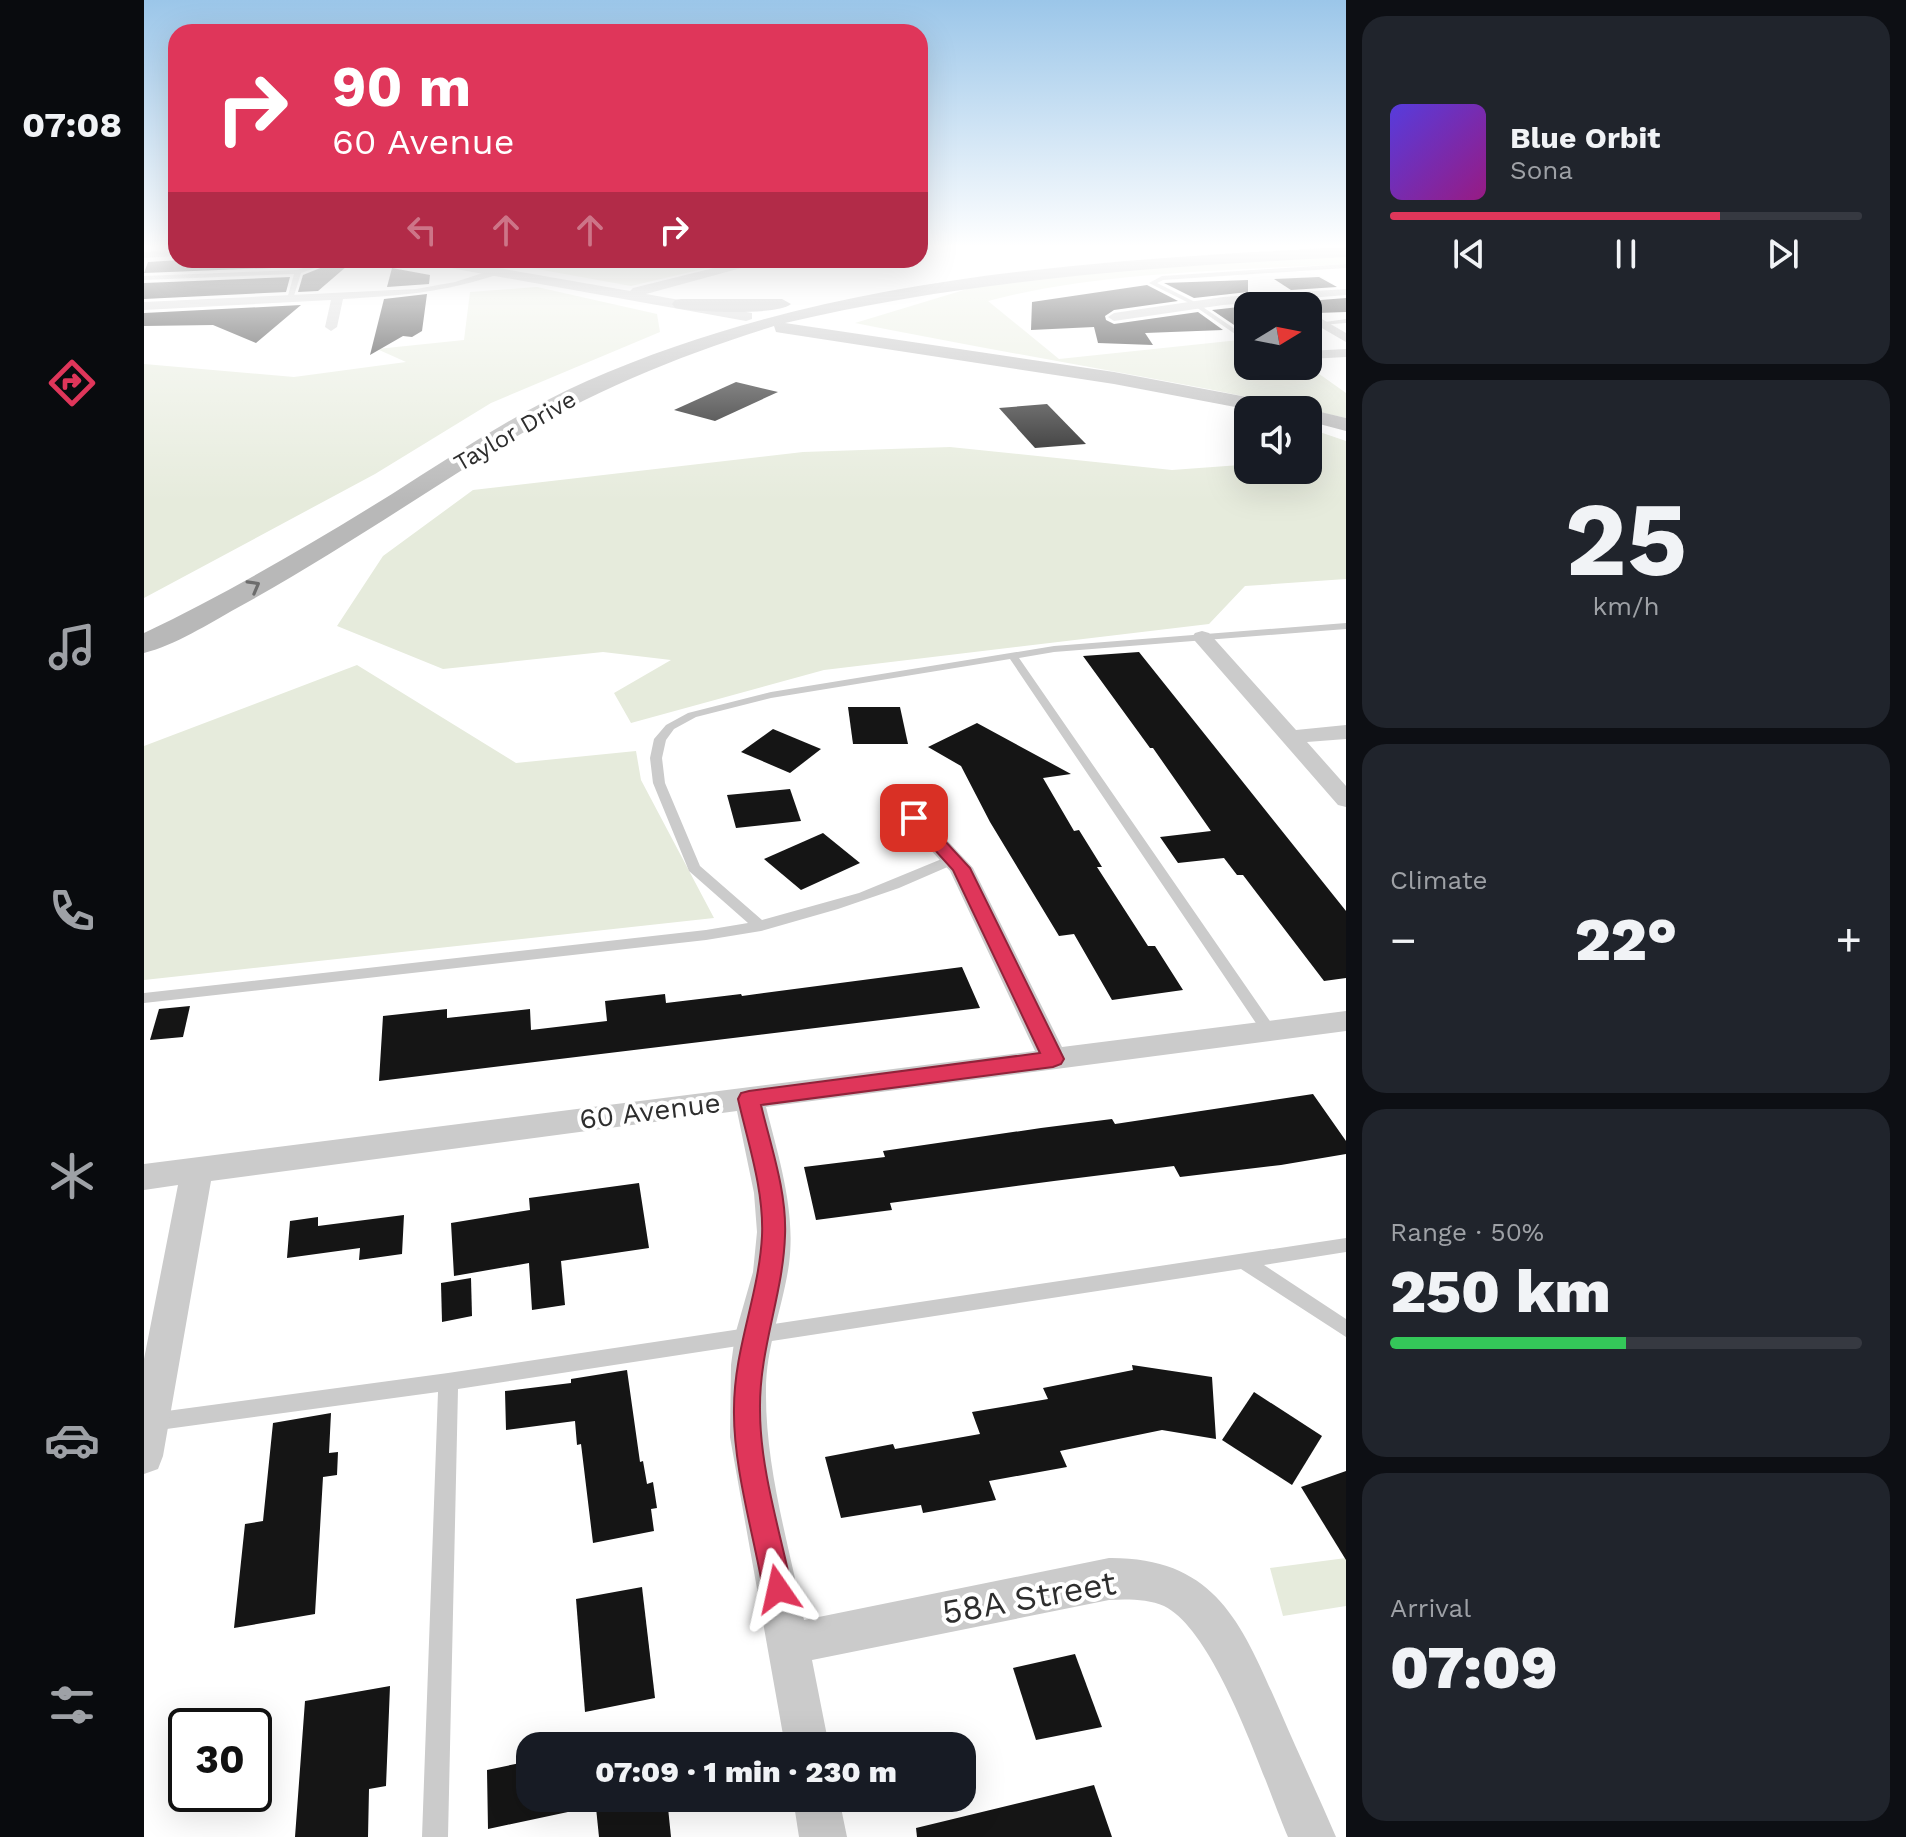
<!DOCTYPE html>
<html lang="en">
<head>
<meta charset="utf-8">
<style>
	body { margin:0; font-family:"Work Sans",sans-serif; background:#20242c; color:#f1f3f6; height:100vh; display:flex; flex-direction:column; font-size:30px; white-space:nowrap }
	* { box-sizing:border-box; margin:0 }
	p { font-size:26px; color:#9ea1a6 }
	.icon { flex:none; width:44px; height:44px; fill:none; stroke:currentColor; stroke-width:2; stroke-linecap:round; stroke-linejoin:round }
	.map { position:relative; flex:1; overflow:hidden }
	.side { display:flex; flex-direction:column; gap:16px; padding:16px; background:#0d0f14; width:560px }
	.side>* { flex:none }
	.banner { position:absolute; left:24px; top:24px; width:760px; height:244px; border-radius:24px; box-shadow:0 8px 32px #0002; background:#df365a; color:#fff; overflow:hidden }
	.needle { width:52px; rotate:80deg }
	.tools { position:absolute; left:1090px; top:292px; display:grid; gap:16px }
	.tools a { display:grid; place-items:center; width:88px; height:88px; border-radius:16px; background:#171b24; box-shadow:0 8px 32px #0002; font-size:40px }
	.speed { position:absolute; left:24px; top:1708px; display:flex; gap:16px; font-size:40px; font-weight:700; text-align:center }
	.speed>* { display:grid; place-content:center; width:104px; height:104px; border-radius:50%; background:#171b24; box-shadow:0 8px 32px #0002; line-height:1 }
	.speed .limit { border:4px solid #111; border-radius:12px; background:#fff; color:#111 }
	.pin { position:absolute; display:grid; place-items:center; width:68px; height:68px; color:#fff; margin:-34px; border-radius:16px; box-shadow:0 4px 12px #0006 }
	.me { position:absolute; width:88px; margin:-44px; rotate:349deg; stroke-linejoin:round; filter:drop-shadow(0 0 6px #0008) }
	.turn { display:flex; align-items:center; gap:28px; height:168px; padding:0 32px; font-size:36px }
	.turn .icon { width:104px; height:104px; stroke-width:2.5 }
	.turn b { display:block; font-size:56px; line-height:68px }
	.lanes { display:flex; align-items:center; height:76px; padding:0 32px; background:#0003; justify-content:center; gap:40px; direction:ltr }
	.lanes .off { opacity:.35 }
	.big { font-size:60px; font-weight:800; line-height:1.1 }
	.side .widget { flex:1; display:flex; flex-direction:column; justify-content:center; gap:12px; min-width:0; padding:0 28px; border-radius:24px; background:#20242c }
	.side .dial { align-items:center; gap:0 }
	.dial b { font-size:104px; line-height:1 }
	.song { display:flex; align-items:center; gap:24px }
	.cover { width:96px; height:96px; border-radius:12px; background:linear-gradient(135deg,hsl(250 70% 55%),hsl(310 70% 35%)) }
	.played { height:8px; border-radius:4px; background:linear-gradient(90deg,#df365a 70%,#363941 70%) }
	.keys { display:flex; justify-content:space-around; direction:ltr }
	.heat { display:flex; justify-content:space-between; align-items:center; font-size:44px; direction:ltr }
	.charge { height:12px; border-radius:6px; background:linear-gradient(90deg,#34c759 50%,#363941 0) }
	.trip { position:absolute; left:372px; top:1732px; width:460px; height:80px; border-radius:24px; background:#171b24; box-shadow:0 8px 32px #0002; font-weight:800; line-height:80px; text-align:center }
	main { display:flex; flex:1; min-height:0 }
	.tabs { display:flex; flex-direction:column; width:144px; justify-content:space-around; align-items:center; background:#090b0e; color:#9ea1a6 }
	.tabs .icon { width:56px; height:56px }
	.tabs .active { color:#df365a }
	.tabs b { font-size:36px; color:#f1f3f6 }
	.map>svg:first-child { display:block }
	.green { fill:#e6ebdc }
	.building { fill:#151515 }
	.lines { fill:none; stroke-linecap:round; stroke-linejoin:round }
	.service { fill:#cbcbcb; fill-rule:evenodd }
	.minor { fill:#cbcbcb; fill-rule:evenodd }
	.tertiary { fill:#cbcbcb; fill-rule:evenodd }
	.secondary { fill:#b8b8b8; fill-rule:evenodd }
	.oneway { stroke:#6c6c6c }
	.route { fill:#df365a; stroke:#91233a; stroke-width:2 }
	.labels { text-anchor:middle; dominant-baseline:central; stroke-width:8; stroke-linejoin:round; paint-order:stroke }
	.far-street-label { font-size:24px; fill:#2e2e2e; stroke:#fff }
	.street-label { font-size:28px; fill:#2e2e2e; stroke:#fff }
	.near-street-label { font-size:34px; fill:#2e2e2e; stroke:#fff }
</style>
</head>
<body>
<main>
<nav class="tabs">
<b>07:08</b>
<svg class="icon active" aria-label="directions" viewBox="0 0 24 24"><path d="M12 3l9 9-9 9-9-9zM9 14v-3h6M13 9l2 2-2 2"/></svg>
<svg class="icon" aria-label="music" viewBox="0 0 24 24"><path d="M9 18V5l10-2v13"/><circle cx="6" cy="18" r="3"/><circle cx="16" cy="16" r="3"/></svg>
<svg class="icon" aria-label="phone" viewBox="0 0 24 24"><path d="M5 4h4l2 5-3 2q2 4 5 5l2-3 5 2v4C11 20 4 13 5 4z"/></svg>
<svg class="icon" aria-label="climate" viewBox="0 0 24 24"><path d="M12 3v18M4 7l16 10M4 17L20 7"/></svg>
<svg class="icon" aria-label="car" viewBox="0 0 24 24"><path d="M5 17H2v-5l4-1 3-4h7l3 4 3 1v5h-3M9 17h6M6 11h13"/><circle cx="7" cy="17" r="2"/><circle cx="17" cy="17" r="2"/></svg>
<svg class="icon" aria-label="filters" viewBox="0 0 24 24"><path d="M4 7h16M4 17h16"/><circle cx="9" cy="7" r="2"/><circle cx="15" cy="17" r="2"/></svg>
</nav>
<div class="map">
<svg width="1202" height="1837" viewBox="0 0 1202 1837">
	<rect width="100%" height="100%" fill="#fff"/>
	<g class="green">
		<path d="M1202,256V264C1083,271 959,271 844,301L915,359L1095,340L1104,346V366H1164L1202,393V418C1039,381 875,356 711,323L833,286L1040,264Z"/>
		<polygon points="361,260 597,260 487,286 355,262"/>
		<polygon points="393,287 513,314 516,332 347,403 231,474 0,598 0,364 150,377 262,362 233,349 320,340 326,292"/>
		<polygon points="1164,428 1202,441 1202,579 1101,586 1065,624 680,670 487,723 470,693 527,660 459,652 299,669 193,626 239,556 329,490 659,452 806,447 1028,470 1096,465 1104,460 1104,470 1164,470"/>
		<polygon points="213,665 372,763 492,751 497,780 570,918 0,980 0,746"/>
		<polygon points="1202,1558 1202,1606 1139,1616 1126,1568"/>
	</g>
	<g class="building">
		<polygon points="36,260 174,260 152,267 0,273 4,262"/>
		<polygon points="196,260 210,260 174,291 154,292 159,275"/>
		<polygon points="248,268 286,275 285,284 243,287"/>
		<polygon points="146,277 142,292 0,299 0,283"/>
		<polygon points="1175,277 1193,287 1147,290 1130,279"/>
		<polygon points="1104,280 1104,292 1050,298 1020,283"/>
		<polygon points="1003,285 1034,301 970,310 961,316 962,320 970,324 1054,312 1079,330 1001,333 1009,345 954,343 950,327 887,330 888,302"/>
		<polygon points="283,294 278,331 268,337 259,336 226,355 240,299"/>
		<polygon points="1202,298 1202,312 1173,313 1164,308 1164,301"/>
		<polygon points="157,305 112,343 69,325 0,326 0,313"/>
		<polygon points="1104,306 1104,329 1096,329 1068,310"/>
		<polygon points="592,382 634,392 571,421 530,410"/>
		<polygon points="903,404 942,444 891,448 855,408"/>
		<polygon points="995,652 1202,911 1202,978 1180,981 1099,875 1093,875 1080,858 1034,863 1016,837 1067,831 1009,748 1006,748 939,656"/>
		<polygon points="704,707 756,707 764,744 709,744"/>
		<polygon points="833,723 927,774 899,778 930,831 935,830 958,867 953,867 1004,946 1011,946 1039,990 968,1000 930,934 915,936 846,822 817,766 784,747"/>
		<polygon points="629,729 677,749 646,773 597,752"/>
		<polygon points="646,789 657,821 592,828 583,795"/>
		<polygon points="679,833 716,863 657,890 620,859"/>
		<polygon points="818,967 836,1008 235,1081 239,1016 303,1009 303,1018 386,1009 387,1030 463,1021 461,1001 521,994 522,1003 597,994 598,996"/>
		<polygon points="46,1006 39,1037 6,1040 15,1009"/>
		<polygon points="1169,1094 1202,1141 1202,1154 1137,1165 1036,1177 1030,1166 910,1181 746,1203 748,1210 672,1220 660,1167 741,1157 739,1151 897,1128 968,1119 971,1124"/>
		<polygon points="495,1183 505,1248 417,1261 421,1305 388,1310 385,1263 310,1276 307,1223 386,1210 385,1198"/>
		<polygon points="260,1215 258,1254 215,1260 216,1248 143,1258 146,1221 174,1217 174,1226"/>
		<polygon points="327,1278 328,1316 298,1322 297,1283"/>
		<polygon points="988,1365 1068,1377 1072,1439 1018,1430 916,1451 923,1467 845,1481 852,1500 779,1513 777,1505 697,1518 681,1457 749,1444 751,1449 836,1434 828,1412 904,1399 899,1388 989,1370"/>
		<polygon points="483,1370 496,1462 499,1461 503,1484 509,1482 513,1508 507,1509 510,1531 449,1543 437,1444 433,1445 431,1421 362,1430 361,1391 427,1383 427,1379"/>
		<polygon points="1110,1392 1178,1436 1148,1485 1078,1440"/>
		<polygon points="187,1413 185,1453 194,1452 193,1475 179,1477 171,1614 90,1628 101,1524 119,1521 129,1423"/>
		<polygon points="1202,1471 1202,1560 1157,1487"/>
		<polygon points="498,1587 511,1698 441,1712 432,1599"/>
		<polygon points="931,1654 958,1727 892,1740 869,1668"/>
		<polygon points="246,1686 242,1786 225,1789 224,1837 151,1837 161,1701"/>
		<polygon points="386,1761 386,1798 437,1798 438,1809 344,1829 343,1770"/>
		<polygon points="950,1785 968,1837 773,1837 772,1828"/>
		<polygon points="451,1798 523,1798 527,1837 455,1837"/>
	</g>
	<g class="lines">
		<g class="service">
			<polygon points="184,260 193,260 157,273 149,299 146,301 143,299 150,274 0,280 0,276 153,270"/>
			<polygon points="1202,264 1202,268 1019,280 1013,283 1053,303 1104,338 1104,343 1049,305 1005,283 1018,276"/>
			<polygon points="1202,319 1202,323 1177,325 1174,323"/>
			<polygon points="1202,623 1202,629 910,652 875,658 1130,1027 1133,1031 1130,1035 1120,1035 866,659 627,698 552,717 530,729 522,740 518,758 521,783 556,866 618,920 715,893 805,856 810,855 817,859 815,862 755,888 694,909 617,931 562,940 0,1003 0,993 562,930 604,923 545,871 509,783 506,758 510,739 522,725 544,713 627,692 910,646"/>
			<polygon points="1202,1238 1202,1252 1120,1265 1202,1319 1202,1337 1097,1269 314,1389 304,1837 278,1837 294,1392 8,1431 0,1427 1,1415 8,1413 304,1373"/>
		</g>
		<g class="minor">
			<polygon points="32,250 32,256 0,258 0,252"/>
			<path d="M351,269L357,272L355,274C303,292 254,296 199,299L193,327L187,331L181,327L187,300L0,310V302L272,289L311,282Z"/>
			<polygon points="1202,289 1202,295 1079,305 970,321 964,317 970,313 1079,297"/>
			<polygon points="1164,311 1202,333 1202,342 1164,320"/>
			<polygon points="1202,349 1202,357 1164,359 1164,351"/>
			<polygon points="1058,631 1065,633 1152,730 1202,725 1202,739 1163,742 1202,786 1202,807 1194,805 1051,641 1048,637 1051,633"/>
			<path d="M750,790L758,792L829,868L918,1047L1202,1011V1031L622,1107C635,1159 652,1211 645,1264C639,1307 622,1346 622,1390C621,1467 645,1545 660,1620L965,1558C1074,1557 1099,1627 1137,1713C1155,1755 1174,1795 1192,1837H1144C1120,1781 1073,1632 1020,1606C1004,1599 983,1599 965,1600L668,1660L685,1746H641L586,1437L587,1365L591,1335L609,1272L613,1232L610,1193L593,1111L67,1181L19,1456L14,1469L0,1474V1359L34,1185L0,1190V1164L891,1051L806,871L738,797L742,792Z"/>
			<polygon points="649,1798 695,1798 703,1837 655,1837"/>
		</g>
		<polygon class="tertiary" points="277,260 309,260 486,291 489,288 602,260 626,260 502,294 608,313 608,319 602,321 284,264"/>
		<g class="secondary">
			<path d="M1202,247V257C1013,267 826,279 641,323L970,372L1140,404L1150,410H1107L970,384L638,333L632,332L630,326C524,359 432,398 337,458C256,509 177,562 93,608C64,624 32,645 0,653V633C86,592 167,544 248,494C311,454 375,411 443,381C684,275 944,261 1202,247Z"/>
			<path d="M537,299H638L647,304C634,316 550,312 531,308L528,304L531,300Z"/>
			<polygon points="1164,409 1202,418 1202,431 1164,421 1164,410 1159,410"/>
		</g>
	</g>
	<defs><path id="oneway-chevron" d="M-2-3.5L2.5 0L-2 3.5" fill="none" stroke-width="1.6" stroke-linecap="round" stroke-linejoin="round" transform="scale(2)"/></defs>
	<use class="oneway" href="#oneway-chevron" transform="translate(110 586) rotate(-29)"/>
	<linearGradient id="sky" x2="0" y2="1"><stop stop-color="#9bc6e9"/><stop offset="0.49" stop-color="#fff"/><stop offset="1" stop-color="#fff" stop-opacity="0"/></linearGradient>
	<rect width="1202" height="502" fill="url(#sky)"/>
	<path class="route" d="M770,813L776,814L826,868L920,1059L917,1064L909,1067L617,1105C627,1147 643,1192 641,1236C639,1295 615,1349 616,1410C616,1469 636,1531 648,1589L644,1599L634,1603L624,1599L619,1589C609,1532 589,1466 590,1409C590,1348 615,1295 618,1236C620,1190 604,1143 594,1099L597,1093L605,1091L896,1053L809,870L762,818Z"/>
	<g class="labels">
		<g class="far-street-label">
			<text transform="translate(371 431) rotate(-30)">Taylor Drive</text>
		</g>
		<g class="street-label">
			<text transform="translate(506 1111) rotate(-7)">60 Avenue</text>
		</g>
		<g class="near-street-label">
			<text transform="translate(885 1597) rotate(-10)">58A Street</text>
		</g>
	</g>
</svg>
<div class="tools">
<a><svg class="needle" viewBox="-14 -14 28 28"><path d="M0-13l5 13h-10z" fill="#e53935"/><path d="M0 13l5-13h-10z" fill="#9ea1a6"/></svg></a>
<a><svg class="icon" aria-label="sound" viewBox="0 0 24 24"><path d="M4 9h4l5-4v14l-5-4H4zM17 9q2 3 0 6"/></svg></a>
</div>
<div class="speed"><div class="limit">30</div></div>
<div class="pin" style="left:770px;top:818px;background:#d93025"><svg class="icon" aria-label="arrive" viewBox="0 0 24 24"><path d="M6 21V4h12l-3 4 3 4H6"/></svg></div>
<svg class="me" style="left:634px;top:1589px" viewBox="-20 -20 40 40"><path d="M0-17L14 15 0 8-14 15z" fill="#df365a" stroke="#fff" stroke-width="4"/></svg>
<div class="trip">07:09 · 1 min · 230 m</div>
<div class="banner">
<div class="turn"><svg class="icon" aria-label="right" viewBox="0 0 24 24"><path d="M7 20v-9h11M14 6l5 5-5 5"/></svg><div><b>90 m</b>60 Avenue</div></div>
<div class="lanes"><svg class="icon off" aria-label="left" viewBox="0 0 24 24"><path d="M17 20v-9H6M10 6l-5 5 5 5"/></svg><svg class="icon off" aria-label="ahead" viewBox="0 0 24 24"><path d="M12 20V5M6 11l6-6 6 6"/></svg><svg class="icon off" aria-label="ahead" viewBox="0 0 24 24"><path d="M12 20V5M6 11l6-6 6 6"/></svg><svg class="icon" aria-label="right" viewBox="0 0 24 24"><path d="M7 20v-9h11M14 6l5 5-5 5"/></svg></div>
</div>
</div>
<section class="side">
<div class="widget">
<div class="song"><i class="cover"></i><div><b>Blue Orbit</b><p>Sona</p></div></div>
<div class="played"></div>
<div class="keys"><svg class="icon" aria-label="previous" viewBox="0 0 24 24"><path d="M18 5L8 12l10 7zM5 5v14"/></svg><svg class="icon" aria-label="pause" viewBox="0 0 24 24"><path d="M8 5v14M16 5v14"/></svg><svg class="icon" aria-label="next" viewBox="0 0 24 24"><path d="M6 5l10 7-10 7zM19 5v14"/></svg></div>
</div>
<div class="widget dial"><b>25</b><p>km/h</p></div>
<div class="widget"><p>Climate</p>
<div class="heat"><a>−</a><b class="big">22°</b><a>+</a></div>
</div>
<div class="widget"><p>Range · 50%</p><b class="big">250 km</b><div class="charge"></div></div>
<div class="widget"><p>Arrival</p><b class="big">07:09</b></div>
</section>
</main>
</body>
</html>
